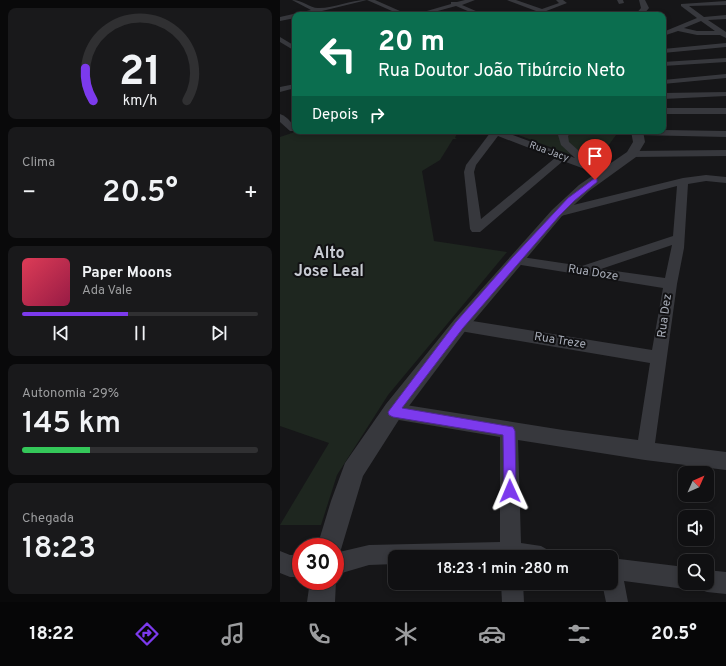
<!DOCTYPE html>
<html lang="pt">
<head>
<meta charset="utf-8">
<style>
	body { margin:0; font-family:Overpass,sans-serif; background:#19191b; color:#f1f3f6; height:100vh; display:flex; flex-direction:column; font-size:15px; white-space:nowrap }
	* { box-sizing:border-box; margin:0 }
	p { font-size:13px; color:#9c9d9f }
	.icon { flex:none; width:22px; height:22px; fill:none; stroke:currentColor; stroke-width:2; stroke-linecap:round; stroke-linejoin:round }
	.map { position:relative; flex:1; overflow:hidden }
	.panel { display:flex; flex-direction:column; gap:8px; padding:8px; background:#09090a; width:280px }
	.panel>* { flex:none }
	.banner { position:absolute; left:12px; top:12px; width:374px; height:122px; border-radius:8px; box-shadow:0 2px 6px #0003,0 0 0 1px #303032; background:#0b6e4f; color:#fff; overflow:hidden }
	.needle { width:26px; rotate:45deg }
	.tools { position:absolute; left:398px; top:466px; display:grid; gap:8px }
	.tools a { display:grid; place-items:center; width:36px; height:36px; border-radius:8px; background:#101012; box-shadow:0 2px 6px #0003,0 0 0 1px #303032; font-size:20px }
	.speed { position:absolute; left:12px; top:538px; display:flex; gap:8px; font-size:20px; font-weight:700; text-align:center }
	.speed>* { display:grid; place-content:center; width:52px; height:52px; border-radius:50%; background:#101012; box-shadow:0 2px 6px #0003,0 0 0 1px #303032; line-height:1 }
	.speed .limit { border:6px solid #d22; background:#fff; color:#111 }
	.pin { position:absolute; display:grid; place-items:center; width:34px; height:34px; color:#fff; margin:-41px -17px; border-radius:50% 50% 50% 0; rotate:-45deg; box-shadow:0 0 4px #0007 }
	.pin .icon { rotate:45deg }
	.me { position:absolute; width:44px; margin:-22px; rotate:359deg; stroke-linejoin:round; filter:drop-shadow(0 0 3px #0008) }
	.turn { display:flex; align-items:center; gap:14px; height:84px; padding:0 20px; font-size:18px }
	.turn .icon { width:52px; height:52px; stroke-width:2.5 }
	.turn b { display:block; font-size:28px; line-height:34px }
	.then { display:flex; align-items:center; height:38px; padding:0 20px; background:#0003; gap:8px; font-size:15px }
	.big { font-size:30px; font-weight:600; line-height:1.1 }
	.panel .card { flex:1; display:flex; flex-direction:column; justify-content:center; gap:6px; min-width:0; padding:0 14px; border-radius:8px; background:#19191b }
	.panel .dial { align-items:center; gap:0 }
	.dial svg { height:104px; overflow:visible; fill:none; stroke:#303032; stroke-width:7; stroke-linecap:round; text-anchor:middle }
	.dial text { fill:#f1f3f6; stroke:none }
	.song { display:flex; align-items:center; gap:12px }
	.cover { width:48px; height:48px; border-radius:6px; background:linear-gradient(135deg,hsl(350 70% 55%),hsl(340 70% 35%)) }
	.played { height:4px; border-radius:2px; background:linear-gradient(90deg,#7c3aed 45%,#303032 45%) }
	.keys { display:flex; justify-content:space-around; direction:ltr }
	.heat { display:flex; justify-content:space-between; align-items:center; font-size:22px; direction:ltr }
	.charge { height:6px; border-radius:3px; background:linear-gradient(90deg,#34c759 29%,#303032 0) }
	.trip { position:absolute; left:108px; top:550px; width:230px; height:40px; border-radius:8px; background:#101012; box-shadow:0 2px 6px #0003,0 0 0 1px #303032; font-weight:600; line-height:40px; text-align:center }
	.tab-bar { display:flex; height:64px; justify-content:space-around; align-items:center; background:#060607; color:#9c9d9f }
	.tab-bar .icon { width:28px; height:28px }
	.tab-bar .active { color:#7c3aed }
	.tab-bar b { font-size:18px; color:#f1f3f6 }
	main { display:flex; flex:1; min-height:0 }
	.map>svg:first-child { display:block }
	.green { fill:#1e261f }
	.lines { fill:none; stroke-linecap:round; stroke-linejoin:round }
	.minor { fill:#37383d; fill-rule:evenodd }
	.tertiary { fill:#37383d; fill-rule:evenodd }
	.route { fill:#7c3aed; stroke:#51269a }
	.labels { text-anchor:middle; dominant-baseline:central; stroke-width:4; stroke-linejoin:round; paint-order:stroke }
	.far-street-label { font-size:10px; fill:#a8adb8; stroke:#111113 }
	.street-label { font-size:12px; fill:#a8adb8; stroke:#111113 }
	.district-label { font-size:16px; font-weight:bold; fill:#c9ccd4; stroke:#111113 }
</style>
</head>
<body>
<main>
<section class="panel">
<div class="card dial"><svg viewBox="0 0 100 80">
<path d="M14 69A42 42 0 1 1 86 69"/>
<path d="M14 69A42 42 0 0 1 8 44" stroke="#7c3aed"/>
<text x="50" y="56" font-size="32" font-weight="700">21</text>
<text x="50" y="72" font-size="11">km/h</text>
</svg></div>
<div class="card"><p>Clima</p>
<div class="heat"><a>−</a><b class="big">20.5°</b><a>+</a></div>
</div>
<div class="card">
<div class="song"><i class="cover"></i><div><b>Paper Moons</b><p>Ada Vale</p></div></div>
<div class="played"></div>
<div class="keys"><svg class="icon" aria-label="previous" viewBox="0 0 24 24"><path d="M18 5L8 12l10 7zM5 5v14"/></svg><svg class="icon" aria-label="pause" viewBox="0 0 24 24"><path d="M8 5v14M16 5v14"/></svg><svg class="icon" aria-label="next" viewBox="0 0 24 24"><path d="M6 5l10 7-10 7zM19 5v14"/></svg></div>
</div>
<div class="card"><p>Autonomia · 29%</p><b class="big">145 km</b><div class="charge"></div></div>
<div class="card"><p>Chegada</p><b class="big">18:23</b></div>
</section>
<div class="map">
<svg width="446" height="602" viewBox="0 0 446 602">
	<rect width="100%" height="100%" fill="#161618"/>
	<g class="green">
		<polygon points="18,131 178,131 175,138 177,139 173,139 160,160 142,171 154,241 227,252 108,395 57,475 41,525 0,525 49,443 0,426 0,137"/>
		<polygon points="228,131 335,131 336,135 325,150 318,145 291,155"/>
	</g>
	<g class="lines">
		<g class="minor">
			<path d="M12,0C23,0 31,9 39,8C55,8 70,0 87,0L42,11L40,14C33,12 23,15 15,15V18L0,21V17L31,10Z"/>
			<polygon points="87,0 95,0 129,15 121,15"/>
			<polygon points="185,0 195,0 182,5 205,15 197,15 176,6 143,15 133,15 171,4 171,2 177,2"/>
			<polygon points="227,0 236,0 262,9 279,3 276,0 283,0 287,3 256,15 247,15 256,11"/>
			<polygon points="337,0 343,0 344,3 339,4"/>
			<path d="M446,1V5L409,6L424,17L446,15V19L428,20L446,32V38L440,35H417L398,31L383,36V32L417,18L401,6V4ZM421,21L435,31H417L404,28Z"/>
			<polygon points="0,37 15,46 15,51 0,42"/>
			<polygon points="446,43 446,47 383,53 383,49"/>
			<polygon points="446,58 446,62 383,66 383,62"/>
			<polygon points="446,74 446,78 383,84 383,80"/>
			<polygon points="15,84 15,88 0,92 0,87"/>
			<polygon points="446,92 446,96 383,99 383,93"/>
			<rect x="383" y="108" width="63" height="6"/>
			<path d="M0,114C8,117 14,125 16,131H10L0,122Z"/>
			<polygon points="383,130 446,131 446,137 358,135 353,132 383,131"/>
			<path d="M208,131H222L295,158L281,145L278,135L282,131H292L288,136L289,142L307,158L308,160L306,162L329,171L330,173L325,176L321,175L283,161L200,232H192L190,229L184,172L186,165L210,133ZM218,136L275,158L201,219L194,172L196,165Z"/>
			<polygon points="446,150 446,156 352,157 347,154 352,151"/>
			<path d="M426,175L446,177V183L426,181L408,184L404,248L397,284L375,443L446,452V470L365,460L238,440L241,543L261,546L268,550L272,557H115V564L89,565L55,575V553L89,545L220,542V437L113,419L107,417L104,411L107,405L113,403L283,430L358,440L370,363L180,331L175,329L173,325L175,321L180,319L372,350L383,288L235,264L230,263L229,260L230,257L235,256L302,266L393,236L397,186L277,217L273,216L271,213L273,210L403,178ZM392,245L385,278L321,269Z"/>
			<polygon points="0,551 10,555 21,555 21,577 10,577 0,573"/>
			<polygon points="331,558 405,567 405,583 414,583 413,586 405,589 344,581 348,602 326,602 322,583 331,583"/>
			<polygon points="427,570 446,572 446,594 427,592 419,589 417,583 427,583"/>
			<polygon points="221,583 243,583 244,602 222,602"/>
		</g>
		<g class="tertiary">
			<polygon points="359,0 365,0 369,8 363,15 355,15 361,8"/>
			<polygon points="351,131 363,131 365,142 356,157 309,191 282,216 186,330 120,418 83,476 59,556 55,558 55,547 37,547 51,501 65,463 106,404 174,320 272,210 299,185 347,152 353,142"/>
			<polygon points="55,578 56,581 55,602 27,602 30,581 55,581"/>
		</g>
	</g>
	<polygon class="route" points="315,178 317,179 317,182 294,201 280,215 183,328 122,408 233,427 235,431 236,491 234,496 230,498 225,496 224,491 223,435 113,417 109,415 108,412 176,322 232,258 288,198"/>
	<g class="labels">
		<g class="far-street-label">
			<text transform="translate(269 152) rotate(20)">Rua Jacy</text>
		</g>
		<g class="street-label">
			<text transform="translate(313 273) rotate(9)">Rua Doze</text>
			<text transform="translate(385 316) rotate(-82)">Rua Dez</text>
			<text transform="translate(280 341) rotate(9)">Rua Treze</text>
		</g>
		<g class="district-label">
			<text x="49" y="254">Alto<tspan x="49" dy="18">Jose Leal</tspan></text>
		</g>
	</g>
</svg>
<div class="tools">
<a><svg class="needle" viewBox="-14 -14 28 28"><path d="M0-13l5 13h-10z" fill="#e53935"/><path d="M0 13l5-13h-10z" fill="#9c9d9f"/></svg></a>
<a><svg class="icon" aria-label="sound" viewBox="0 0 24 24"><path d="M4 9h4l5-4v14l-5-4H4zM17 9q2 3 0 6"/></svg></a>
<a><svg class="icon" aria-label="search" viewBox="0 0 24 24"><circle cx="10" cy="10" r="6"/><path d="M15 15l6 6"/></svg></a>
</div>
<div class="speed"><div class="limit">30</div></div>
<div class="pin" style="left:315px;top:180px;background:#d93025"><svg class="icon" aria-label="arrive" viewBox="0 0 24 24"><path d="M6 21V4h12l-3 4 3 4H6"/></svg></div>
<svg class="me" style="left:230px;top:491px" viewBox="-20 -20 40 40"><path d="M0-17L14 15 0 8-14 15z" fill="#7c3aed" stroke="#fff" stroke-width="4"/></svg>
<div class="trip">18:23 · 1 min · 280 m</div>
<div class="banner">
<div class="turn"><svg class="icon" aria-label="left" viewBox="0 0 24 24"><path d="M17 20v-9H6M10 6l-5 5 5 5"/></svg><div><b>20 m</b>Rua Doutor João Tibúrcio Neto</div></div>
<div class="then">Depois<svg class="icon" aria-label="right" viewBox="0 0 24 24"><path d="M7 20v-9h11M14 6l5 5-5 5"/></svg></div>
</div>
</div>
</main>
<nav class="tab-bar">
<b>18:22</b>
<svg class="icon active" aria-label="directions" viewBox="0 0 24 24"><path d="M12 3l9 9-9 9-9-9zM9 14v-3h6M13 9l2 2-2 2"/></svg>
<svg class="icon" aria-label="music" viewBox="0 0 24 24"><path d="M9 18V5l10-2v13"/><circle cx="6" cy="18" r="3"/><circle cx="16" cy="16" r="3"/></svg>
<svg class="icon" aria-label="phone" viewBox="0 0 24 24"><path d="M5 4h4l2 5-3 2q2 4 5 5l2-3 5 2v4C11 20 4 13 5 4z"/></svg>
<svg class="icon" aria-label="climate" viewBox="0 0 24 24"><path d="M12 3v18M4 7l16 10M4 17L20 7"/></svg>
<svg class="icon" aria-label="car" viewBox="0 0 24 24"><path d="M5 17H2v-5l4-1 3-4h7l3 4 3 1v5h-3M9 17h6M6 11h13"/><circle cx="7" cy="17" r="2"/><circle cx="17" cy="17" r="2"/></svg>
<svg class="icon" aria-label="filters" viewBox="0 0 24 24"><path d="M4 7h16M4 17h16"/><circle cx="9" cy="7" r="2"/><circle cx="15" cy="17" r="2"/></svg>
<b>20.5°</b>
</nav>
</body>
</html>
